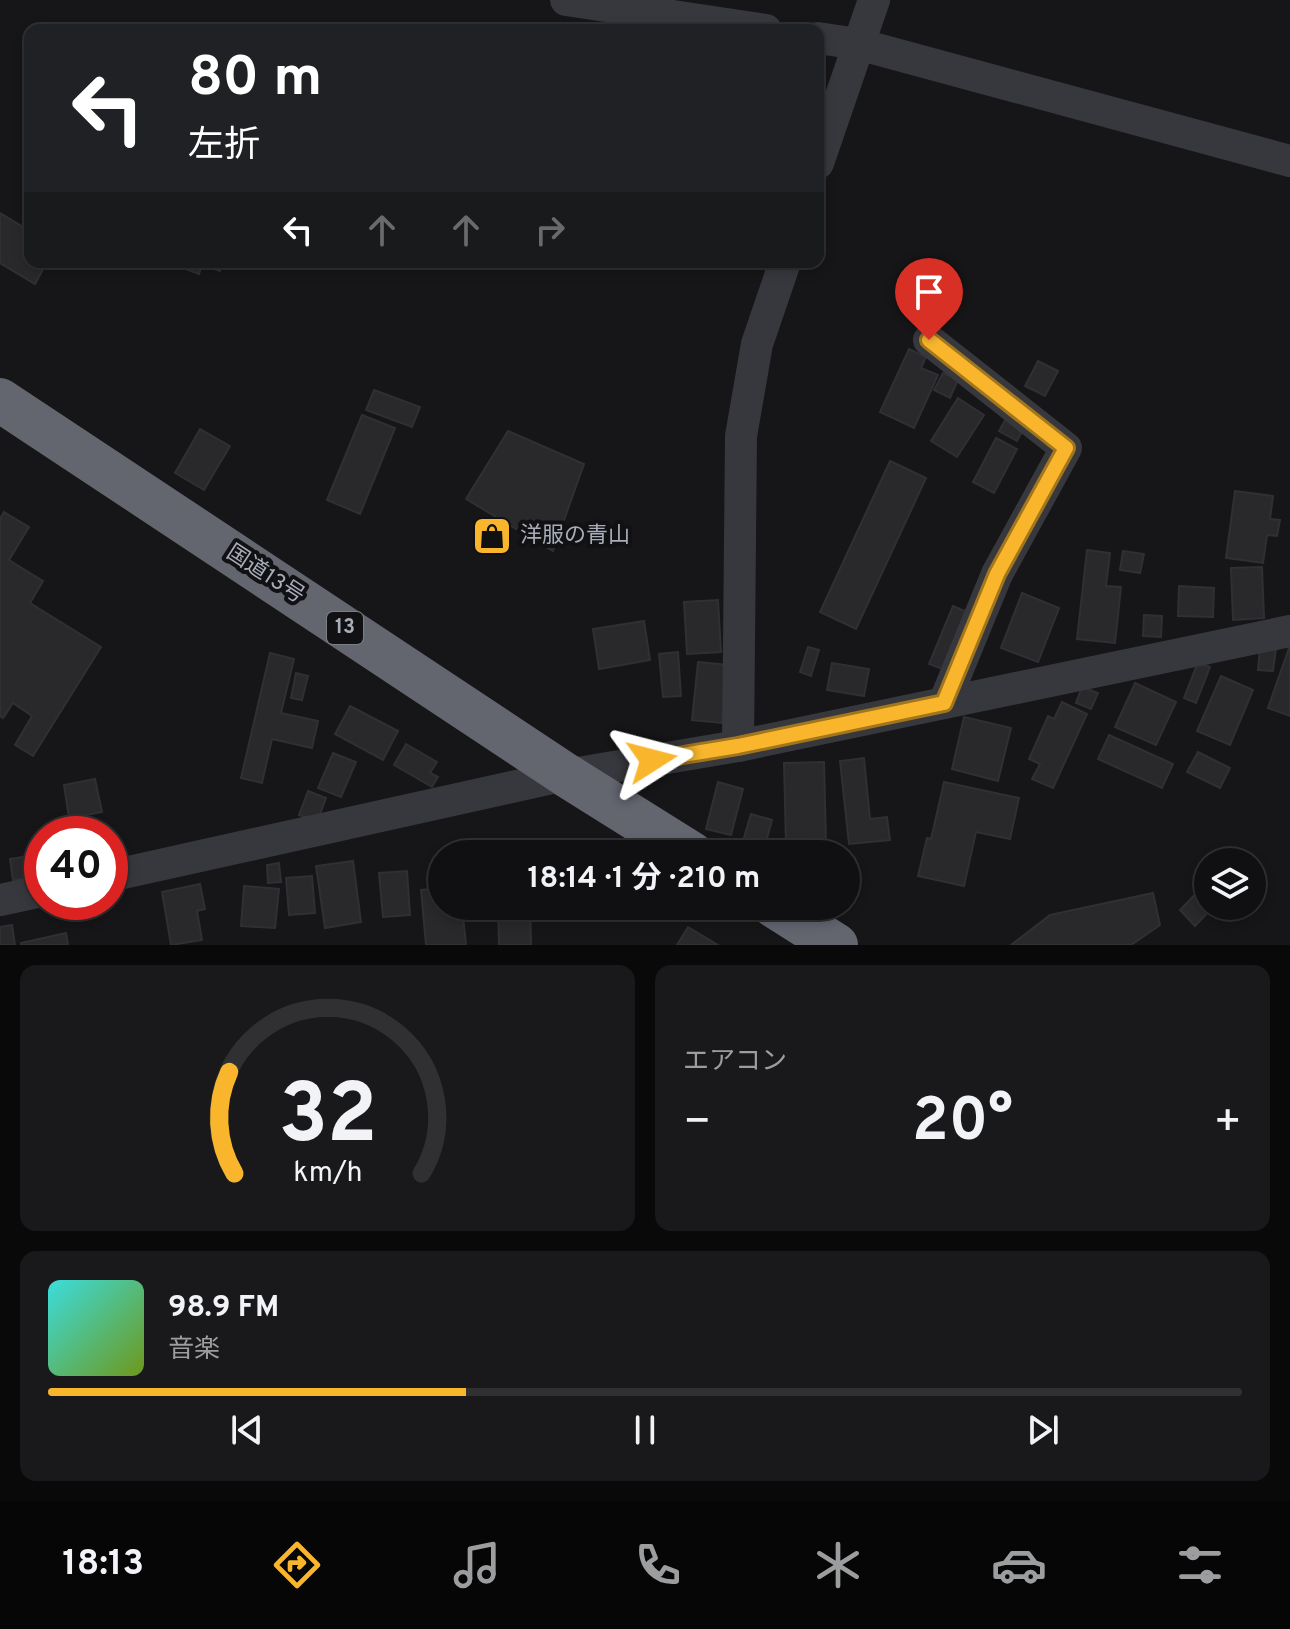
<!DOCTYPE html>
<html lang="ja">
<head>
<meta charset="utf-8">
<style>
	body { margin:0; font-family:Overpass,"Noto Sans JP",sans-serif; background:#19191b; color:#f1f3f6; height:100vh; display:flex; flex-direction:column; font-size:30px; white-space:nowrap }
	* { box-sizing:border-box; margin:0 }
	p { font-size:26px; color:#9c9d9f }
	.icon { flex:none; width:44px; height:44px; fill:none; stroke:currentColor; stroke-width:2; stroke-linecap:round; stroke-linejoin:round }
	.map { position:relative; height:945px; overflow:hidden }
	.side { display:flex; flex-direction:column; gap:20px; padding:20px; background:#09090a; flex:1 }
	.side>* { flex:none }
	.hud { position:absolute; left:24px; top:24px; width:800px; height:244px; border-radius:16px; box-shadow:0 4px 12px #0003,0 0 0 2px #303032; background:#202124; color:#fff; overflow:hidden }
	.tools { position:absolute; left:1194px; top:848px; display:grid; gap:16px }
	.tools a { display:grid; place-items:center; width:72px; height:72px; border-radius:50%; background:#101012; box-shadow:0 4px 12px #0003,0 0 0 2px #303032; font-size:40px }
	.speed { position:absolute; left:24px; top:816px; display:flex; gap:16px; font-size:40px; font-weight:700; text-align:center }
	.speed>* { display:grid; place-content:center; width:104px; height:104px; border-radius:50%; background:#101012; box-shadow:0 4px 12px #0003,0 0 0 2px #303032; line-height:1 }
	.speed .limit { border:12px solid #d22; background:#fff; color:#111 }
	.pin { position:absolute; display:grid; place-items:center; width:68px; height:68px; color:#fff; margin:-82px -34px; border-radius:50% 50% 50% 0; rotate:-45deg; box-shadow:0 0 8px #0007 }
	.pin .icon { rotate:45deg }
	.me { position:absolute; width:88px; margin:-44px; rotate:81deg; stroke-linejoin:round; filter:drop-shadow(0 0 6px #0008) }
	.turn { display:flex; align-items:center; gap:28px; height:168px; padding:0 32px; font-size:36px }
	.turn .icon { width:104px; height:104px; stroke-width:2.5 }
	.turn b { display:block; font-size:56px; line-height:68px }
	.lanes { display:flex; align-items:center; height:76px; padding:0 32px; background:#0003; justify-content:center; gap:40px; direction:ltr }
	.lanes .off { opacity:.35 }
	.big { font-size:60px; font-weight:700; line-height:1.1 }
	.side .widget { flex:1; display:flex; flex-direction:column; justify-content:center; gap:12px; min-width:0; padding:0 28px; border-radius:16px; background:#19191b }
	.side .dial { align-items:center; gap:0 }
	.dial svg { height:208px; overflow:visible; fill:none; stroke:#303032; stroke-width:7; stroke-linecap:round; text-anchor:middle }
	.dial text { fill:#f1f3f6; stroke:none }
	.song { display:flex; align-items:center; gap:24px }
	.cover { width:96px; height:96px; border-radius:12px; background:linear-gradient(135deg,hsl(180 70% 55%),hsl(80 70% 35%)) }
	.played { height:8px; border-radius:4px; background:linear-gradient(90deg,#f9b62d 35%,#303032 35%) }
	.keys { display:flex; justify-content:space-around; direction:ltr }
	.heat { display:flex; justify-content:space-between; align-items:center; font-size:44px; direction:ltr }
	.side .tiles { flex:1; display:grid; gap:20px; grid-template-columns:1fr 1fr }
	.widget:last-child { grid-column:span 2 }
	.trip { position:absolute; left:428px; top:840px; width:432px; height:80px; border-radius:40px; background:#101012; box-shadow:0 4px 12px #0003,0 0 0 2px #303032; font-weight:700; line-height:80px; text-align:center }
	.tab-bar { display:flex; height:128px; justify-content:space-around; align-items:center; background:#060607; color:#9c9d9f }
	.tab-bar .icon { width:56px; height:56px }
	.tab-bar .current { color:#f9b62d }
	.tab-bar b { font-size:36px; color:#f1f3f6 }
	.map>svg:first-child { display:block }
	.building { fill:#29292c; stroke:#303034; stroke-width:2 }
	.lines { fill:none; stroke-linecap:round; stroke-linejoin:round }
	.minor { stroke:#37383d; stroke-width:32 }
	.highway { stroke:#63666f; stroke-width:44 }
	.route-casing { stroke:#a2761d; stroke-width:20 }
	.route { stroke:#f9b62d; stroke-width:14 }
	.labels { text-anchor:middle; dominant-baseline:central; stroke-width:8; stroke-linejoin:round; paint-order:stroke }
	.shield { fill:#111113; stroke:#7b7e87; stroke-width:2 }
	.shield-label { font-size:20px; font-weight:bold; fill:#a8adb9 }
	.poi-label { font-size:22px; fill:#a8adb9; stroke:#111113; text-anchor:start }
	.street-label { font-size:22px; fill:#a8adb9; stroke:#111113 }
</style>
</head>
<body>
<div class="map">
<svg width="1290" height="945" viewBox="0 0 1290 945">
	<rect width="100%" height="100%" fill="#161618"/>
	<g class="building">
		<polygon points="0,213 30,231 30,262 47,262 35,284 0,263"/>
		<polygon points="175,262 224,262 220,271 202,265 199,274 174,265"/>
		<polygon points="909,349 926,357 921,368 938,375 914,428 880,412"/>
		<polygon points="1038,361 1058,371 1045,396 1025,386"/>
		<polygon points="943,373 958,380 950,398 934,390"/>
		<polygon points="374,390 420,407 412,427 366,410"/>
		<polygon points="958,398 984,415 957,457 931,441"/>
		<polygon points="362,415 395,428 360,514 327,500"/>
		<polygon points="1008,415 1026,424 1017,441 999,431"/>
		<polygon points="200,429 230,446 204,490 175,473"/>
		<polygon points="508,431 584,464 553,551 466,499"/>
		<polygon points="996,438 1017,449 994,493 973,482"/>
		<polygon points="890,461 926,478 856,629 820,612"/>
		<polygon points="1235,491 1273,496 1270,519 1280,520 1277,536 1267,535 1263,563 1226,558"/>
		<polygon points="4,512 29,527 9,560 43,581 30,603 101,647 33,756 15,745 32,716 13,703 3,718 0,716 0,519"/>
		<polygon points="1087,550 1110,553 1106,586 1121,587 1115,643 1077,639"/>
		<polygon points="1123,551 1144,554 1140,573 1120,570"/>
		<polygon points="1262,567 1264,618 1233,620 1231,568"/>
		<polygon points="1179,586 1214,588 1213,617 1178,616"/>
		<polygon points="1022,593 1059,608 1038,662 1001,648"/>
		<polygon points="718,600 721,652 687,654 684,602"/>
		<polygon points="953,606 974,615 950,672 929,664"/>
		<polygon points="1144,615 1162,616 1161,637 1143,636"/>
		<polygon points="644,621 650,660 599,669 593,629"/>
		<polygon points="1290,645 1290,716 1268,708"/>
		<polygon points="808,647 819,650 811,676 800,672"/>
		<polygon points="1260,647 1276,648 1273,671 1258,670"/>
		<polygon points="678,652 681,696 663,697 659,654"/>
		<polygon points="270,653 294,659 281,713 318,721 312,748 272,739 262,783 241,778"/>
		<polygon points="698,662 728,665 722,723 692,720"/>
		<polygon points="1198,662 1210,667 1196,703 1184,698"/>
		<polygon points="832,663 869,669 864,696 827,690"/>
		<polygon points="296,673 308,676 302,700 291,698"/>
		<polygon points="1221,676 1253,690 1230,745 1197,731"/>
		<polygon points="1135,683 1176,702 1156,745 1115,727"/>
		<polygon points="1082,687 1098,693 1091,709 1076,703"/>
		<polygon points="1062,702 1087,714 1053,788 1032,779 1040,764 1029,759 1048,716 1054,719"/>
		<polygon points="350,706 398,731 383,760 335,734"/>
		<polygon points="964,717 1011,728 998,781 952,769"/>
		<polygon points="1109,735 1173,764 1162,788 1098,759"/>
		<polygon points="406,744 437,762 430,773 438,777 432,787 394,765"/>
		<polygon points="1198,752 1230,768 1220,788 1187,772"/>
		<polygon points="333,753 356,762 341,797 318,788"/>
		<polygon points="864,758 870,819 887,817 890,840 849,844 840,761"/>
		<polygon points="824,762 826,844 786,845 784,763"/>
		<polygon points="95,779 102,812 69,818 64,785"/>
		<polygon points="718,782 743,789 731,835 706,829"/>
		<polygon points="944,782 1019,798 1010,839 976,832 964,886 918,876 927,838 931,839"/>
		<polygon points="308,791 326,798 317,822 299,815"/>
		<polygon points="751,814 772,820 766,842 777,845 774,854 752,854 740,851"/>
		<polygon points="78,822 79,834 44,834 43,827"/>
		<polygon points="601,841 621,854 593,854"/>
		<polygon points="29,856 32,877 13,880 10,859"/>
		<polygon points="353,861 361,922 325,928 316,866"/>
		<polygon points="279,863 281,882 268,883 267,865"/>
		<polygon points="407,871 410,915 383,917 379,873"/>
		<polygon points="312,876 315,913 289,915 286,878"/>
		<polygon points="1208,881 1208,906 1214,906 1195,926 1180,910"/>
		<polygon points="200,884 205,909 197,911 202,940 171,945 162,892"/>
		<polygon points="244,886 279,889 275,928 241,926"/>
		<polygon points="442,888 442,906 462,906 466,945 426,945 421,890"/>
		<polygon points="1153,893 1160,925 1131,945 1011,945 1050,915"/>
		<polygon points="530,906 531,945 499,945 498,907"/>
		<polygon points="590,906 621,906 612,920"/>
		<polygon points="12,925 15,945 0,945 0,927"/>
		<polygon points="688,927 718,945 677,945"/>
		<polygon points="66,933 68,945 21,945 21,943"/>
	</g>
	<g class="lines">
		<g class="minor">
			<polyline points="566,0 766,30"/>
			<polyline points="818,38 858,44 1290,161"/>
			<polyline points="818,163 874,0"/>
			<polyline points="929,340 1066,448 997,574 944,703"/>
			<polyline points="738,746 741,436 757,344 785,262"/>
			<polyline points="110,876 566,775 738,746 1290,631"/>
			<polyline points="0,900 42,891"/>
		</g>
		<g class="highway">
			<polyline points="0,400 566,775 692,854"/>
			<polyline points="774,906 836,945"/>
		</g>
	</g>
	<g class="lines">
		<g class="route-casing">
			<polyline id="route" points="652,760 738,746 944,703 997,574 1066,448 929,340"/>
		</g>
		<use href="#route" class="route"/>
	</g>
	<defs>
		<g id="shop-square" transform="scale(2)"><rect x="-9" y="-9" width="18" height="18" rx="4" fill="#f9b62d" stroke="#111113"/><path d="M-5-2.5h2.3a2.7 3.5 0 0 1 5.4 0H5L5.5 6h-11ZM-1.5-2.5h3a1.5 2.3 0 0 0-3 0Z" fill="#111"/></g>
	</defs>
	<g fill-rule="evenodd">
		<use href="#shop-square" x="492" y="536"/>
	</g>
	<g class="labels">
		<rect class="shield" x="327" y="612" width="36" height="32" rx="6"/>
		<g class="shield-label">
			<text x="345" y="628">13</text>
		</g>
		<g class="poi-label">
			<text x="520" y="536">洋服の青山</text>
		</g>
		<g class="street-label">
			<text transform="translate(265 575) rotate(33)">国道13号</text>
		</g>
	</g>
</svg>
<div class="tools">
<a><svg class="icon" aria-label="layers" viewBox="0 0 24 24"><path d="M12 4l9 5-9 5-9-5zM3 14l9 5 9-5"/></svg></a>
</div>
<div class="speed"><div class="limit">40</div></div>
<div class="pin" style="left:929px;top:340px;background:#d93025"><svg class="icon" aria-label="arrive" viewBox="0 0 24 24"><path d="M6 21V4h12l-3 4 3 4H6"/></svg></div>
<svg class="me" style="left:652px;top:760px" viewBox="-20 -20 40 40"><path d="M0-17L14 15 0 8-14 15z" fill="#f9b62d" stroke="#fff" stroke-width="4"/></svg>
<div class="trip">18:14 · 1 分 · 210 m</div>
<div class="hud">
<div class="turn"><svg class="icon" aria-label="left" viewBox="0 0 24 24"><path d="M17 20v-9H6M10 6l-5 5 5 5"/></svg><div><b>80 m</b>左折</div></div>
<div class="lanes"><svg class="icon" aria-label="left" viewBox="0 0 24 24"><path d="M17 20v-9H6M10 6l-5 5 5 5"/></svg><svg class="icon off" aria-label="ahead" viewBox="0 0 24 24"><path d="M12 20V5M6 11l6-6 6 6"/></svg><svg class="icon off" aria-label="ahead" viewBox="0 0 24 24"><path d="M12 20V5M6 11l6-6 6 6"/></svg><svg class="icon off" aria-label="right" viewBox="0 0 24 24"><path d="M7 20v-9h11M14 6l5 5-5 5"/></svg></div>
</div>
</div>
<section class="side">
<div class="tiles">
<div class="widget dial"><svg viewBox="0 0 100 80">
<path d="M14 69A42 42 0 1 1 86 69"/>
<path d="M14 69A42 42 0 0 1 12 30" stroke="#f9b62d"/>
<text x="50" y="56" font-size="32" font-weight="700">32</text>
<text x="50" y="72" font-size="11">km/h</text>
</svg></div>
<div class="widget"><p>エアコン</p>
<div class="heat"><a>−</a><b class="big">20°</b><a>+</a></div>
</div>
<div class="widget">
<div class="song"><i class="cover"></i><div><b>98.9 FM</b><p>音楽</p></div></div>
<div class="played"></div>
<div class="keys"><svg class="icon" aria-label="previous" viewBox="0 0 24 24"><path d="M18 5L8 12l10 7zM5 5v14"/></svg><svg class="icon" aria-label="pause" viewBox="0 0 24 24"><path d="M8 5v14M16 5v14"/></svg><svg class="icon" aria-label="next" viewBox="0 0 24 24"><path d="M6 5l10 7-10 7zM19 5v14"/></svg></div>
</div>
</div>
</section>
<nav class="tab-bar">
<b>18:13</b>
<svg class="icon current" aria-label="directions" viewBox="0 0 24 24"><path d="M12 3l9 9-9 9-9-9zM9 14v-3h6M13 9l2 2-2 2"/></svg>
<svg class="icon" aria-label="music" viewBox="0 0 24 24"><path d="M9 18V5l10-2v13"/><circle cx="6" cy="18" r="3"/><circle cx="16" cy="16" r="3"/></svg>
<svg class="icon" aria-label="phone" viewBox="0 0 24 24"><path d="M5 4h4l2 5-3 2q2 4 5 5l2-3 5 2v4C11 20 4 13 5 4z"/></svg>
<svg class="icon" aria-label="climate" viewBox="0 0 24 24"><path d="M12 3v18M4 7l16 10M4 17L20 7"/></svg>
<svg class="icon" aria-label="car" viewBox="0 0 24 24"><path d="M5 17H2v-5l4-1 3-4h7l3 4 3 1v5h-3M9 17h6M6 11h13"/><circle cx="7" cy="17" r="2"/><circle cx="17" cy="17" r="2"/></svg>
<svg class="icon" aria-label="filters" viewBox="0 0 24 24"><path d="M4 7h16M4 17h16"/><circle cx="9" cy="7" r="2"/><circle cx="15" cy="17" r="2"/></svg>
</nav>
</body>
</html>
